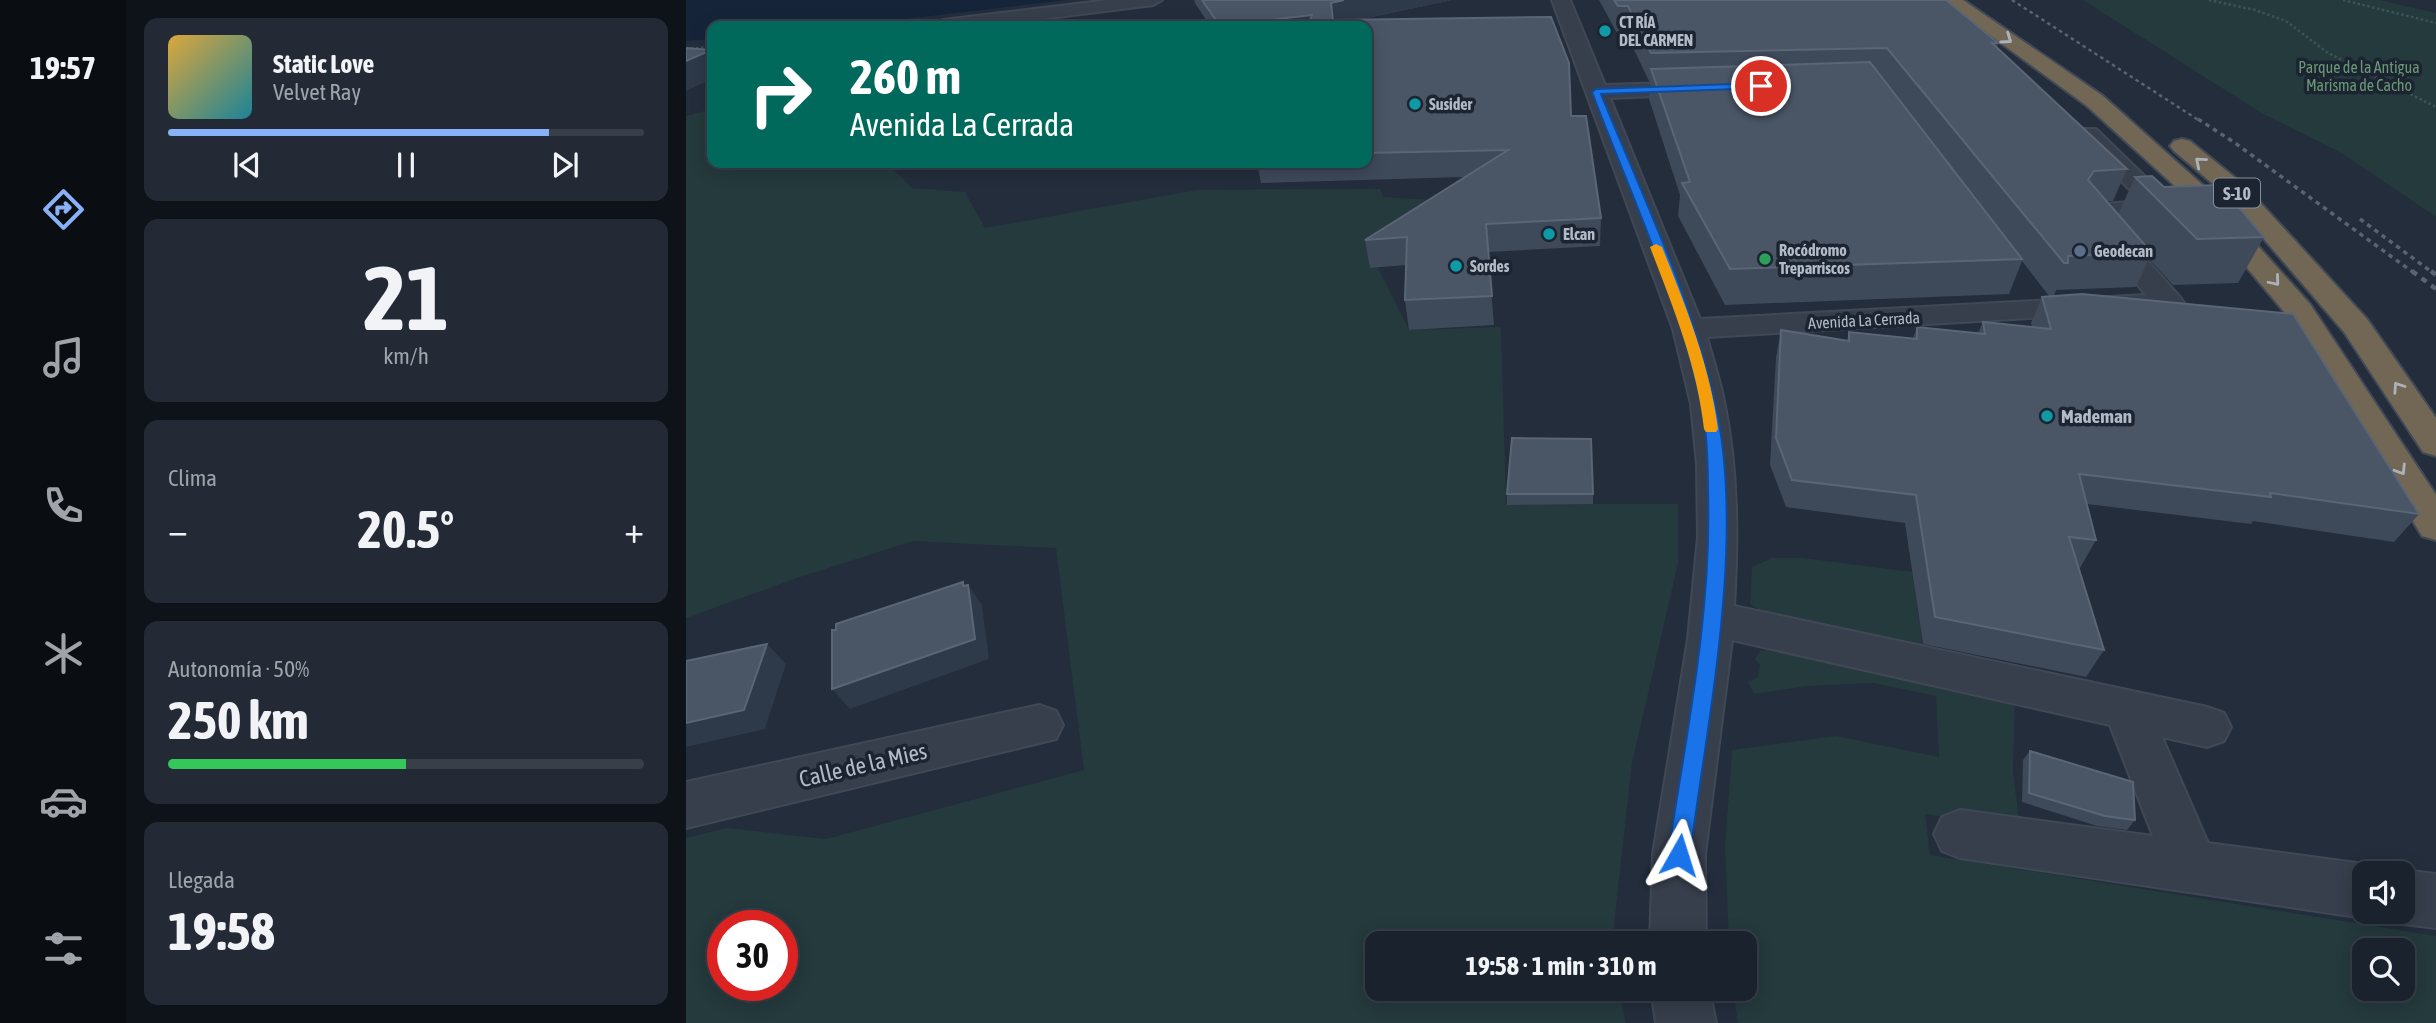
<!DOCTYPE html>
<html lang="es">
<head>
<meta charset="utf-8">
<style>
	body { margin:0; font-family:"Asap Condensed",sans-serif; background:#232a35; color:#f1f3f6; height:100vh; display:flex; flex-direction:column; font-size:26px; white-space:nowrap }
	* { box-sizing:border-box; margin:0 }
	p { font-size:23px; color:#9fa4aa }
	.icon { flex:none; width:38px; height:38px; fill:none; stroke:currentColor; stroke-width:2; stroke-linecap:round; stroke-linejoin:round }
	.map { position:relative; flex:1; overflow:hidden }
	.sheet { display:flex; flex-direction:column; gap:18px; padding:18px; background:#0e1319; width:560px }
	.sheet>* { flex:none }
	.hud { position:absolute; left:21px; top:21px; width:665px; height:147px; border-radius:14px; box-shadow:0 4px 18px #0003,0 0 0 2px #383f49; background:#00695c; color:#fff; overflow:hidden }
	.buttons { position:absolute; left:1666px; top:861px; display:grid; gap:14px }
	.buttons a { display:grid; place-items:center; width:63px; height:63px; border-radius:14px; background:#1a222d; box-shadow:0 4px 18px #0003,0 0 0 2px #383f49; font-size:35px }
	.speed { position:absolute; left:21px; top:910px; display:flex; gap:14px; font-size:35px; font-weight:700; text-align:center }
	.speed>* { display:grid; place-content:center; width:91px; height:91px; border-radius:50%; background:#1a222d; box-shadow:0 4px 18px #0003,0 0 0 2px #383f49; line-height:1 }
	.speed .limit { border:10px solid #d22; background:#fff; color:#111 }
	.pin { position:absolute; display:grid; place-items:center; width:60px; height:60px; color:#fff; margin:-30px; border:4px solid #fff; border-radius:50%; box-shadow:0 2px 7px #0007 }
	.me { position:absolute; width:77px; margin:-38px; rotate:6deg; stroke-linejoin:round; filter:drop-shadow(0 0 5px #0008) }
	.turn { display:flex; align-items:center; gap:24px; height:147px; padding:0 28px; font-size:32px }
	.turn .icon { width:91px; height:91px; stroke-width:2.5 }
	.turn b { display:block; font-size:49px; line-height:60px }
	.big { font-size:52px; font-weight:700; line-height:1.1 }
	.sheet .widget { flex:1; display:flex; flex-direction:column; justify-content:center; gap:10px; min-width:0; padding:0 24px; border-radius:14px; background:#232a35 }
	.sheet .dial { align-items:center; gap:0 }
	.dial b { font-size:91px; line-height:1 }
	.song { display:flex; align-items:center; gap:21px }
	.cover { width:84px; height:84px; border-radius:10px; background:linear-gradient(135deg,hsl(40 70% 55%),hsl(190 70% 35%)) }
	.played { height:7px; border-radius:4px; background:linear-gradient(90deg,#88b1f7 80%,#383f49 80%) }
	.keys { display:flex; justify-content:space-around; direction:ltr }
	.heat { display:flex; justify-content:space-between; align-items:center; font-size:38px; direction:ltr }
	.charge { height:10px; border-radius:5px; background:linear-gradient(90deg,#34c759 50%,#383f49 0) }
	.trip { position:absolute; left:679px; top:931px; width:392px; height:70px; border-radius:14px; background:#1a222d; box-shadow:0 4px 18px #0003,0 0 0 2px #383f49; font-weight:700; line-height:70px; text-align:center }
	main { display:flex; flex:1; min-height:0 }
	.dock { display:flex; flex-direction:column; width:126px; justify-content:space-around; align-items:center; background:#0a0e12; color:#9fa4aa }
	.dock .icon { width:49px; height:49px }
	.dock .current { color:#88b1f7 }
	.dock b { font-size:32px; color:#f1f3f6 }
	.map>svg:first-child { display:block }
	.green { fill:#253a3d; fill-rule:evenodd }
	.water { fill:#16243a }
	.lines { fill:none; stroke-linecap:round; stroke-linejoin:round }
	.minor-casing { stroke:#404855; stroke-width:4 }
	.highway-casing { stroke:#424a57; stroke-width:4 }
	.path { stroke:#3e5355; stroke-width:2.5; stroke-dasharray:2.5 2.5; stroke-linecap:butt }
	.minor { fill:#373f4c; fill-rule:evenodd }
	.highway { fill:#726754; fill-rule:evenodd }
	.rail-far2 { stroke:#596373; stroke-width:2.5; stroke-dasharray:3.5 3.5; stroke-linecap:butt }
	.rail-far1 { stroke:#596373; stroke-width:3.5; stroke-dasharray:4.5 4.5; stroke-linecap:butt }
	.rail { stroke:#596373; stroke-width:4.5; stroke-dasharray:6 6; stroke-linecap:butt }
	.wall { fill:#3e495a }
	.shaded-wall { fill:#2e3949 }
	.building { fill:#4a5666; stroke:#5a6575; stroke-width:2 }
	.oneway { stroke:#acb2bc }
	.route { fill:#1a73e8; stroke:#114b97; stroke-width:2 }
	.slow { fill:#f59e0b }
	.culture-dot { fill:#0f9aa8; stroke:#1c2431; stroke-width:2.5 }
	.service-dot { fill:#5c6f8a; stroke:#1c2431; stroke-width:2.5 }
	.leisure-dot { fill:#2e9e5b; stroke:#1c2431; stroke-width:2.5 }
	.labels { text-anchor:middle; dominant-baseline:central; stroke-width:7; stroke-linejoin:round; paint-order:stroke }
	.far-poi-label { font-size:16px; font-weight:bold; fill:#b2bac8; stroke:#1c2431; text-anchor:start }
	.far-park-label { font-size:16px; fill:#699875; stroke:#1c2431 }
	.far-street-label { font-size:16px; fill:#b2bac8; stroke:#1c2431 }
	.shield { fill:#1c2431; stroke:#858d9b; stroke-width:2 }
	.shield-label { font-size:18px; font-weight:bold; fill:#b2bac8 }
	.poi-label { font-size:19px; font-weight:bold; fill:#b2bac8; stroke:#1c2431; text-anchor:start }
	.near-street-label { font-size:23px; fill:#b2bac8; stroke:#1c2431 }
</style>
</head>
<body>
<main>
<nav class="dock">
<b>19:57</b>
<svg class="icon current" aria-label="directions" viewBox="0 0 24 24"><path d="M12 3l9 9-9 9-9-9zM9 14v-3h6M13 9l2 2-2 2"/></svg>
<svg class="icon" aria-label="music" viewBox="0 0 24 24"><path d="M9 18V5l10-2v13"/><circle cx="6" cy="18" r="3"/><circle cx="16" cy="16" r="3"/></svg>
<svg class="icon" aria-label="phone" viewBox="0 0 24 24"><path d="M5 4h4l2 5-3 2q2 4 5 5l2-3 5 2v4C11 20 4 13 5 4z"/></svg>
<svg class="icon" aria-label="climate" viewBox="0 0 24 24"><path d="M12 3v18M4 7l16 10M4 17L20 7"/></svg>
<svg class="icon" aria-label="car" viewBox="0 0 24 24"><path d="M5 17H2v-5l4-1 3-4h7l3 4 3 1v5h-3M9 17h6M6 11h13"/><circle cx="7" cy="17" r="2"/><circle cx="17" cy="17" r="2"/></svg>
<svg class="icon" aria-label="filters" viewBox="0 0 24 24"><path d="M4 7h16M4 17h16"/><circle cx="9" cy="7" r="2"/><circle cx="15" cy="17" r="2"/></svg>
</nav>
<section class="sheet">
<div class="widget">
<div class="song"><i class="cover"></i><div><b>Static Love</b><p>Velvet Ray</p></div></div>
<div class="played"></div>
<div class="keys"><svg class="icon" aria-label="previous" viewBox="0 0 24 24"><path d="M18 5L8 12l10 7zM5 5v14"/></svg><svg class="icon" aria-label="pause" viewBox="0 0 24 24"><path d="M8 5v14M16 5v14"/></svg><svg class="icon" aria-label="next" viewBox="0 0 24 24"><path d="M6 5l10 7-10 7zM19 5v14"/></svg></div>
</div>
<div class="widget dial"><b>21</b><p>km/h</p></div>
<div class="widget"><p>Clima</p>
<div class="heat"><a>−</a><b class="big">20.5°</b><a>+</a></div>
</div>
<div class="widget"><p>Autonomía · 50%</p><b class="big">250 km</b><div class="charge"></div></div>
<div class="widget"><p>Llegada</p><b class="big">19:58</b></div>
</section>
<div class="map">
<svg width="1750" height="1023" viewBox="0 0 1750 1023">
	<rect width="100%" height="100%" fill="#232d3c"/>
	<g class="green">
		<polygon points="1397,0 1693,0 1750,13 1750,217 1654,152 1577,114"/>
		<path d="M26,109V163H201L226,188L279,192L299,228L510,190L694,189L697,197L783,202L690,264L723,330L815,327L820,504H992V563L946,763L926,943H691V989H932L940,1023H0V838L41,828L140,839L398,770L370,548L227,541L117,576L0,618V116ZM37,926H96V985H37Z"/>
		<polygon points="1086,558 1117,558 1226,572 1238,654 1084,616 1064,604 1066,567"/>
		<path d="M1111,645L1329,693L1327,773L1334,828L1239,814L1244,855L1750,936V1023H1052L1047,989H1059V943H1043L1039,847L1046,750L1150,736L1253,757L1250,696L1187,683L1121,686L1068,694L1062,682L1072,677L1074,665L1069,659L1074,651ZM1678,950H1717V989H1678Z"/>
	</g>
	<polygon class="water" points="0,0 381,0 159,26 26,26 26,39 0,41"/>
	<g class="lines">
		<g class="minor-casing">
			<g id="minor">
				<polygon points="423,0 476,0 467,5 300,26 248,26 257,20"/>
				<path d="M866,0H884L919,85L1017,82L1025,83L1028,88L1025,93L1017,94L924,98L1014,319L1460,295L1391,212L1395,206L1455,201L1394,139L1390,134L1394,129H1410L1485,202L1489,208L1485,214L1424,219L1494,297L1498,303L1494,309L1021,337C1027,360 1035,383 1039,406C1052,472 1052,539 1048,606L1521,707L1538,713L1545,727L1538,741L1521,747L1476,737L1522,843L1678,864L1697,873H1678V912H1692L1678,918L1274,858L1256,851L1248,834L1256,817L1274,810L1467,836L1424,725L1046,640L1019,854L1020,943H964L967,854L1002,639L1012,537L1011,464L1005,404L987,329Z"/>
				<polygon points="353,705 370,711 377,725 370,739 0,828 0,782"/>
				<polygon points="1717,870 1750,874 1750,928 1717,924 1698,916 1696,912 1717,912 1717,873 1710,873"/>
				<polygon points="965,989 1023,989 1030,1023 970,1023"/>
			</g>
		</g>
		<g class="highway-casing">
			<g id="highway">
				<polygon points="1256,0 1277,0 1417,96 1520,188 1624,304 1750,495 1750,540 1736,536 1600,314 1502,198 1401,106"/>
				<polygon points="1496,139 1504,141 1558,185 1681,319 1750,418 1750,456 1737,452 1658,332 1540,195 1488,151 1484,146 1488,141"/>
			</g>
		</g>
		<g class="path">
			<polyline points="1523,0 1569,10 1600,21 1642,53 1750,107"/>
			<polyline points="1657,0 1750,23"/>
			<polyline points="214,26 230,24"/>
			<polyline points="0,49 26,47"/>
		</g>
		<use href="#minor" class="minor"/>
		<use href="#highway" class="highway"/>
		<polyline class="rail-far2" points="1326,0 1514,121"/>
		<g class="rail-far1">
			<polyline points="1512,119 1549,143 1728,273"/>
			<polyline points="1674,219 1747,273"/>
		</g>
		<g class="rail">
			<polyline points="1726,271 1750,289"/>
			<polyline points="1745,271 1750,275"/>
		</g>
	</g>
	<g class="wall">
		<polygon points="508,0 766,0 672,20 885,116 915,218 914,246 802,252 808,325 723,330 719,300 720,265 684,268 679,240 778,177 575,183 571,163 681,163 681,26 524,26 509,3"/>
		<polygon points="913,0 1260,0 1312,43 1311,48 1441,169 1427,201 1421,201 1432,215 1449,177 1478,187 1578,237 1552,283 1487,285 1463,259 1450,287 1370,290 1368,296 1733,514 1708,542 1567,521 1565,524 1401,504 1410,540 1394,568 1392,567 1418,650 1400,677 1237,644 1219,523 1100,507 1084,465 1090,357 1095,330 1161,341 1163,332 1227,338 1231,327 1292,333 1297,322 1346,327 1345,323 1356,297 1363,296 1336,261 1323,294 1039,305 992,216 994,195 963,99 964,81 963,81 940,33 931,33"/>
		<polygon points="821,494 907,494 907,504 821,505"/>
		<polygon points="1344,751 1449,820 1441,830 1411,826 1336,802 1337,760"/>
	</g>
	<g class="shaded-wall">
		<polygon points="658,0 766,0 648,25 648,26 645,3"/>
		<polygon points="626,15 628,26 534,26"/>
		<polygon points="25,50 26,52 26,79 0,91 0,61"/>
		<polygon points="277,582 283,591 282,585 296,605 303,659 164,709 146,689 277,586"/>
		<polygon points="81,644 100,664 79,729 0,747 0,723"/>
	</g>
	<g class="building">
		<polygon points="516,0 658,0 645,3 647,20 865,17 883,63 885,116 900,116 915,218 800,224 806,296 719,300 721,237 679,240 822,150 681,153 681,26 622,26 626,15 534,26"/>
		<polygon points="928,0 1260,0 1312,43 1306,43 1441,169 1408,171 1402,180 1466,253 1382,256 1382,263 1378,263 1201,48 965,53 942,6 932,6"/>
		<polygon points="0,48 25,50 0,61"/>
		<polygon points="1184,62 1336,259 1044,269 996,183 1004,182 965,69"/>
		<polygon points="1466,176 1478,187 1534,185 1578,237 1511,239 1449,177"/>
		<polygon points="1396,294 1607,314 1733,514 1584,493 1585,497 1393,474 1410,540 1383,537 1418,650 1249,617 1230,495 1106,480 1090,438 1095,330 1163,341 1163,332 1231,339 1231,327 1299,334 1297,322 1365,329 1356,297"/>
		<polygon points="826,438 905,439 907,494 821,494"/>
		<polygon points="277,582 277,586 282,585 289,639 146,689 146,630 150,630 150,624"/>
		<polygon points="81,644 58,710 0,723 0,661"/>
		<polygon points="1344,751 1447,782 1449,820 1419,816 1343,793"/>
	</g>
	<defs><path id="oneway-chevron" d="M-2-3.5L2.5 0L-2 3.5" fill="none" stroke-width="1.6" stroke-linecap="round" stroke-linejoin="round" transform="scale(1.75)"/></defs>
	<g class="oneway">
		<use href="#oneway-chevron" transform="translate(1321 39) rotate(35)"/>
		<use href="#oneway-chevron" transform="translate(1514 162) rotate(-140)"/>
		<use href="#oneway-chevron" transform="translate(1589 281) rotate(50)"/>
		<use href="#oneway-chevron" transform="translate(1712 387) rotate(-124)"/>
		<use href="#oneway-chevron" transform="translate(1715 470) rotate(58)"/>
	</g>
	<path class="route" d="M1075,83L1078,84V88L915,94C956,195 1005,296 1029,402C1060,539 1022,716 1004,855L1000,862L993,865L985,862L982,855C1000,735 1026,613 1022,491C1022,462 1021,430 1015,402C992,295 944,193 906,92L910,89Z"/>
	<path class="slow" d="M970,244L976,247C1000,307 1024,365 1032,429L1030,432H1020L1018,429C1011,365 987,307 964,247Z"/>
	<g class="culture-dot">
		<circle cx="919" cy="31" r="7"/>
		<circle cx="729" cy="104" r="7"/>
		<circle cx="863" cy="234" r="7"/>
		<circle cx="770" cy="266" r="7"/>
		<circle cx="1361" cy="416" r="7"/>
	</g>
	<circle class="service-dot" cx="1394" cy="251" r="7"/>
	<circle class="leisure-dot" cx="1079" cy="259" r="7"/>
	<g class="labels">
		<g class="far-poi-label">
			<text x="933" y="22">CT RÍA<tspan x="933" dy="18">DEL CARMEN</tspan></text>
			<text x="743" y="104">Susider</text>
			<text x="877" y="234">Elcan</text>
			<text x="1093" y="250">Rocódromo<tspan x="1093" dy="18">Treparriscos</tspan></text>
			<text x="1408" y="251">Geodecan</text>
			<text x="784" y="266">Sordes</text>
		</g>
		<g class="far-park-label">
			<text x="1673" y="67">Parque de la Antigua<tspan x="1673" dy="18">Marisma de Cacho</tspan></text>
		</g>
		<g class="far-street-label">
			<text transform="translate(1178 320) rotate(-3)">Avenida La Cerrada</text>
		</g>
		<rect class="shield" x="1528" y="178.5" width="46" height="29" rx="5"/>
		<g class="shield-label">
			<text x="1551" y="193">S-10</text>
		</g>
		<g class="poi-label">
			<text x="1375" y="416">Mademan</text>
		</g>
		<g class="near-street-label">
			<text transform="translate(177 765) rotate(-13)">Calle de la Mies</text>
		</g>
	</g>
</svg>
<div class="buttons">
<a><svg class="icon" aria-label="sound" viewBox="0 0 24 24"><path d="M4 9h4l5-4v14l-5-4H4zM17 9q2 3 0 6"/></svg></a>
<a><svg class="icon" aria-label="search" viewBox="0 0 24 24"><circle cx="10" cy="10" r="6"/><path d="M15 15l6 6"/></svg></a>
</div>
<div class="speed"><div class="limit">30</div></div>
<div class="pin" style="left:1075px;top:86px;background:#d93025"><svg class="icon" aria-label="arrive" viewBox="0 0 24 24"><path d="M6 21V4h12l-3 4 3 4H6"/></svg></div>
<svg class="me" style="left:993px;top:855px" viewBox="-20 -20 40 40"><path d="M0-17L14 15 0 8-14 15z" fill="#1a73e8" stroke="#fff" stroke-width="4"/></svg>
<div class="trip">19:58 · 1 min · 310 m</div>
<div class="hud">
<div class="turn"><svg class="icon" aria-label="right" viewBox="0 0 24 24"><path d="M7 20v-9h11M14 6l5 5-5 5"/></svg><div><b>260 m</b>Avenida La Cerrada</div></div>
</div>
</div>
</main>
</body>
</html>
